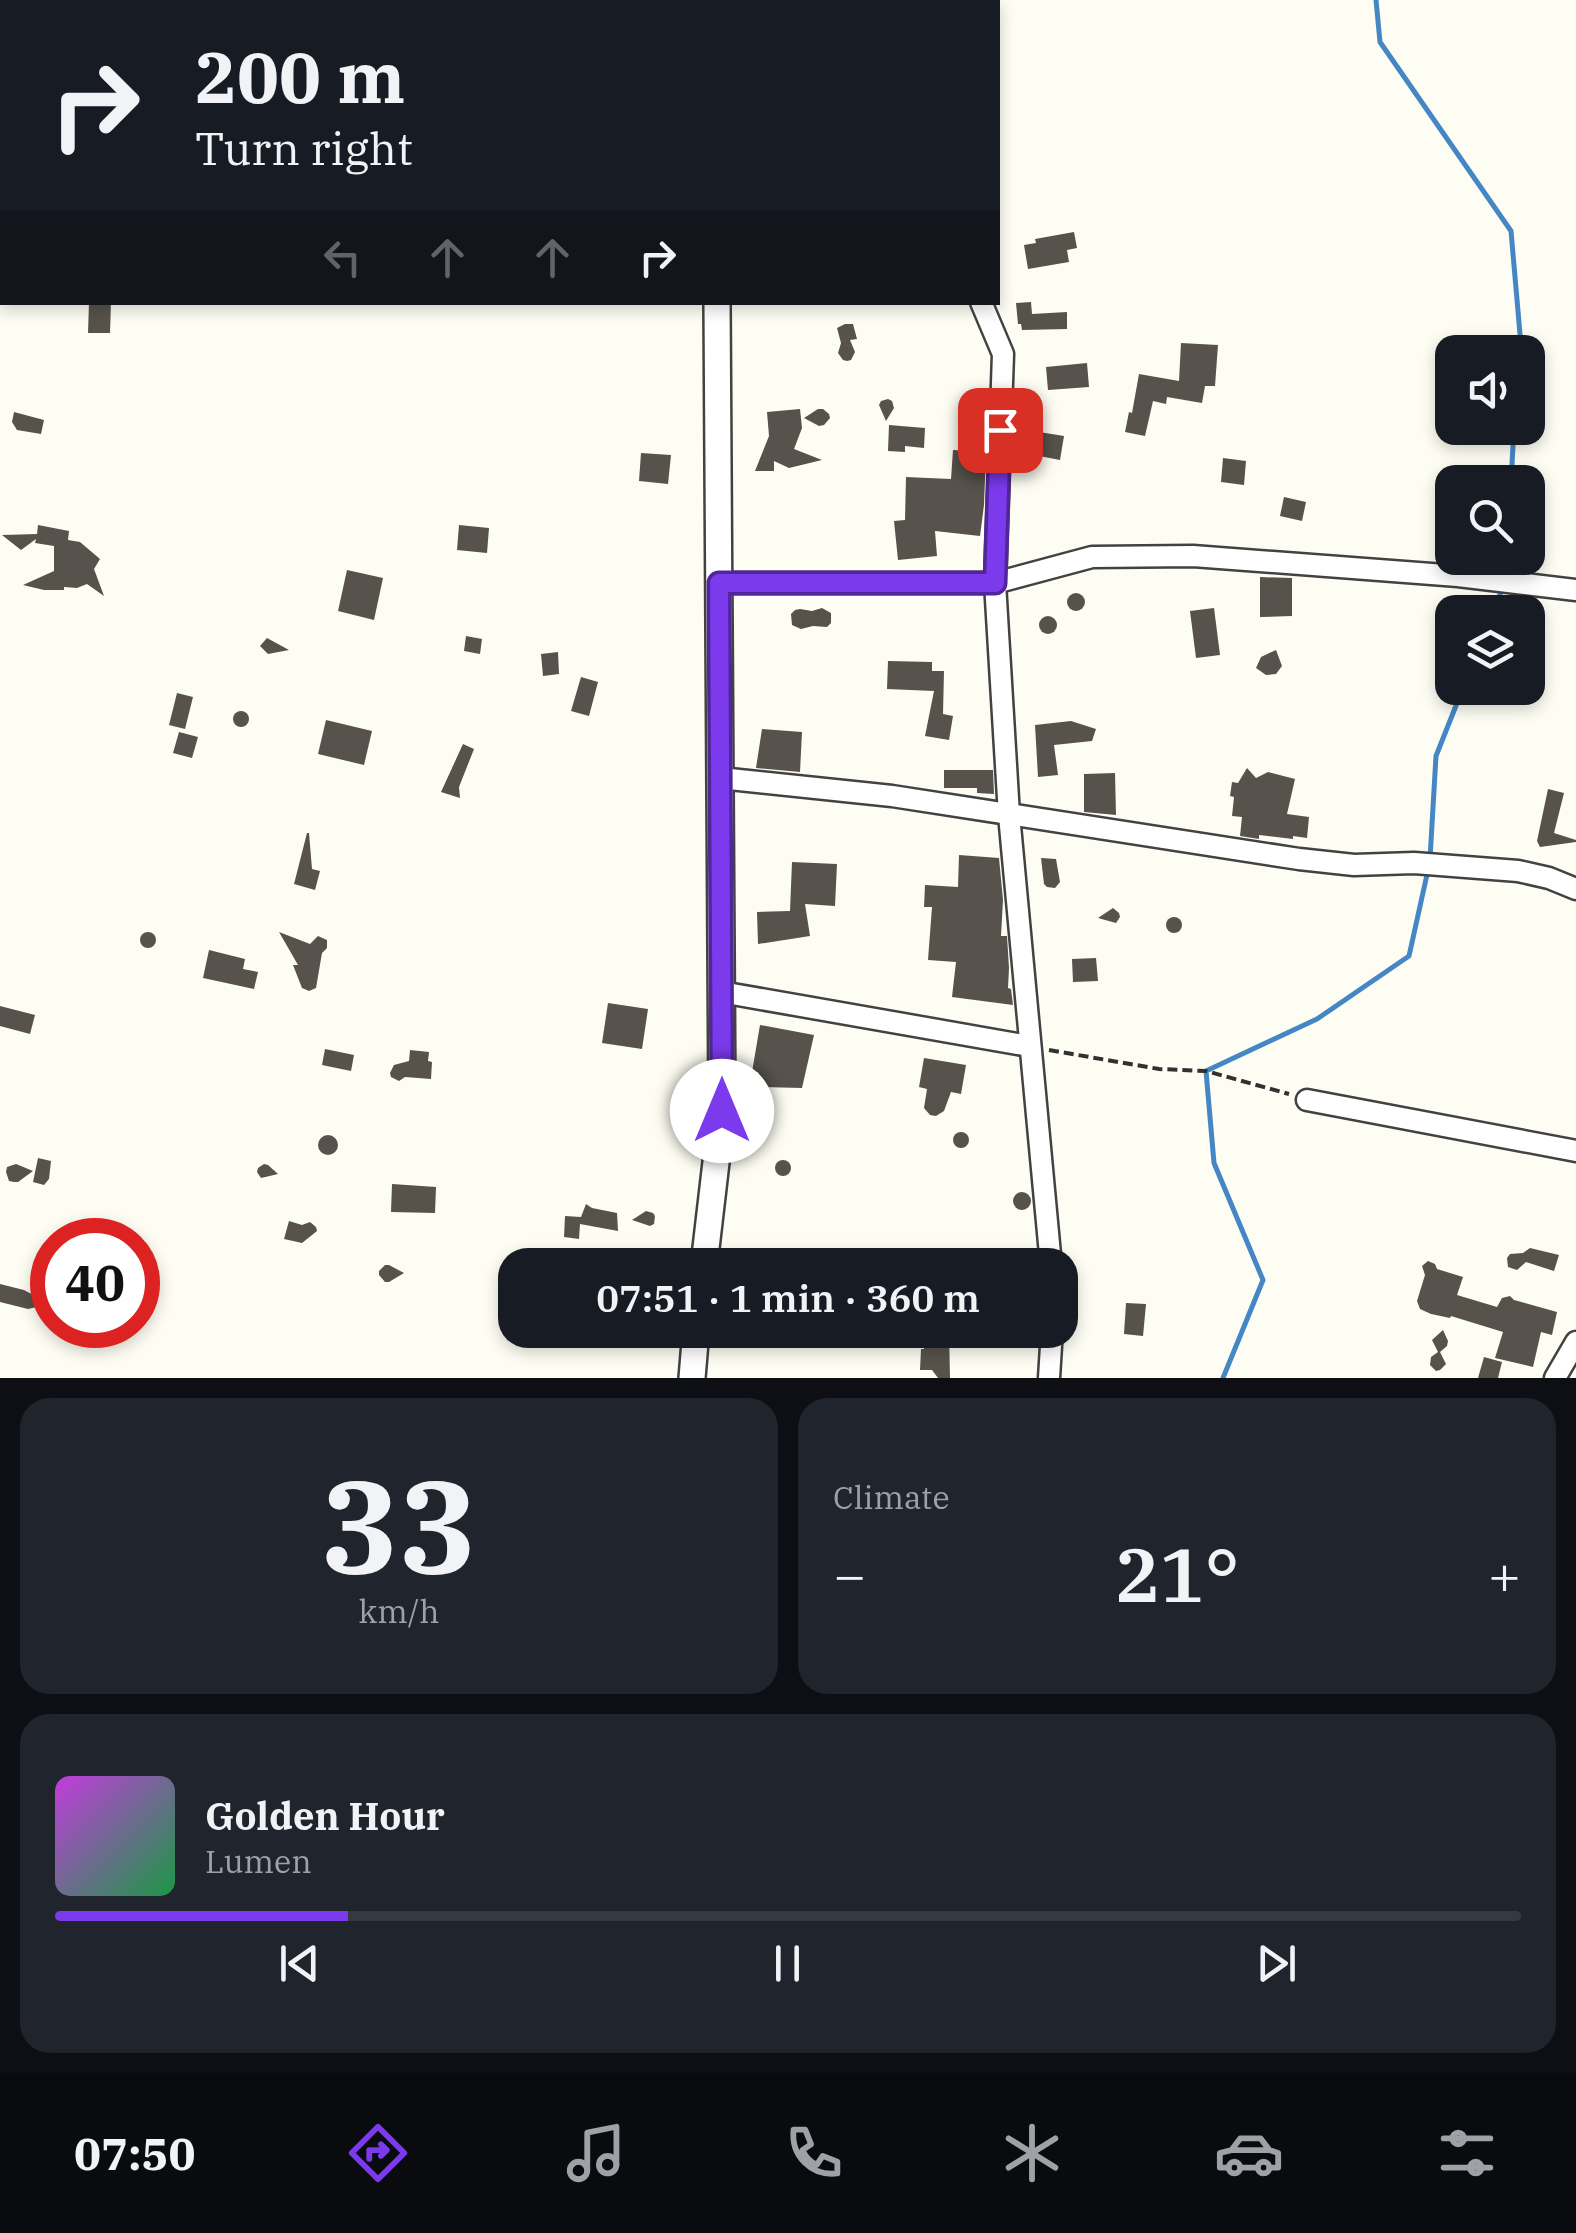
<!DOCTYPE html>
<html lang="en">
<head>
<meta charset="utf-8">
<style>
	body { margin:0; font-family:"IBM Plex Serif",serif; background:#20242c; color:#f1f3f6; height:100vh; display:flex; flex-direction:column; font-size:38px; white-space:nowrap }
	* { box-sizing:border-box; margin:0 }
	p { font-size:32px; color:#9ea1a6 }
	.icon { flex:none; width:55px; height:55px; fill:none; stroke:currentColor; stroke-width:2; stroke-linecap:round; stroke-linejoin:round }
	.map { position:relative; height:1378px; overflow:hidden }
	.side { display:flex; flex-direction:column; gap:20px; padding:20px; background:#0d0f14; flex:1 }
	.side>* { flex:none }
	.guide { position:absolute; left:0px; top:0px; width:1000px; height:305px; box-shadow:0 5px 15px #0003; background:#171b24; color:#f1f3f6; overflow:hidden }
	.fabs { position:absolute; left:1435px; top:335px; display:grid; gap:20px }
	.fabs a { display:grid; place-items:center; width:110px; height:110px; border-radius:20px; background:#171b24; box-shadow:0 5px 15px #0003; font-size:50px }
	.speed { position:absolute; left:30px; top:1218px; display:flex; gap:20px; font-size:50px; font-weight:700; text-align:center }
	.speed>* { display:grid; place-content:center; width:130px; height:130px; border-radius:50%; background:#171b24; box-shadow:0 5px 15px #0003; line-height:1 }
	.speed .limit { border:15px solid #d22; background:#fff; color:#111 }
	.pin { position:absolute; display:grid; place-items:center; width:85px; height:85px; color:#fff; margin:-42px; border-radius:20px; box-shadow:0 5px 15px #0006 }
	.me { position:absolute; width:110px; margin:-55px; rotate:0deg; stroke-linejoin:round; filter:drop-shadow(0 0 8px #0008) }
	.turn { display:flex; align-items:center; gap:35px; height:210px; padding:0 30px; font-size:45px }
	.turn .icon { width:130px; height:130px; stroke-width:2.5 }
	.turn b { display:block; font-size:70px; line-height:85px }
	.lanes { display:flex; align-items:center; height:95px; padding:0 30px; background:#0003; justify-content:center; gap:50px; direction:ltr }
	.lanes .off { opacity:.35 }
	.big { font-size:75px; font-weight:600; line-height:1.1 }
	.side .widget { flex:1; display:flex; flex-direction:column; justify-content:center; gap:15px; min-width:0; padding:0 35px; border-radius:30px; background:#20242c }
	.side .dial { align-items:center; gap:0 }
	.dial b { font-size:130px; line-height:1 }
	.song { display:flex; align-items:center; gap:30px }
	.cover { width:120px; height:120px; border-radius:15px; background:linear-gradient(135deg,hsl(290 70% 55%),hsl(140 70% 35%)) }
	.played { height:10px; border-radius:5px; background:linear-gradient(90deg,#7c3aed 20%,#363941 20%) }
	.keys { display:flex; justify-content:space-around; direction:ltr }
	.heat { display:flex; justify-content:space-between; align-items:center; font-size:55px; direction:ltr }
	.side .tiles { flex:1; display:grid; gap:20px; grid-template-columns:1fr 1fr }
	.widget:last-child { grid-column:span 2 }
	.trip { position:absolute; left:498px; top:1248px; width:580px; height:100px; border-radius:30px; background:#171b24; box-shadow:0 5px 15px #0003; font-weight:600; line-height:100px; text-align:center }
	.tabs { display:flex; height:160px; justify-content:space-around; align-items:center; background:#090b0e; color:#9ea1a6 }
	.tabs .icon { width:70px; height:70px }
	.tabs .selected { color:#7c3aed }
	.tabs b { font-size:45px; color:#f1f3f6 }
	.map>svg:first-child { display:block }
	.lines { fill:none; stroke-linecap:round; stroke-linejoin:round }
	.stream { stroke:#4587c5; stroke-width:5 }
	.building { fill:#57524c }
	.minor-casing { stroke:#424242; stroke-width:25 }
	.tertiary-casing { stroke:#424242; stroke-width:30 }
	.path { stroke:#313131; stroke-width:4; stroke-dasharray:10 5; stroke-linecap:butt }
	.minor { stroke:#fff; stroke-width:20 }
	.tertiary { stroke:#fff; stroke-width:25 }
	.route-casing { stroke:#51269a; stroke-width:25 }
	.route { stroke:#7c3aed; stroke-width:18 }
</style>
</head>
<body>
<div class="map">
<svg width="1576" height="1378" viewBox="0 0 1576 1378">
	<rect width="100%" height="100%" fill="#fefdf3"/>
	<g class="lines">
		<g class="stream">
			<polyline points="1376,0 1380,42 1511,231 1520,334 1519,352"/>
			<polyline points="1511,482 1514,428"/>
			<polyline points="1506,577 1507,558"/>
			<polyline points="1493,612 1503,587"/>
			<polyline points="1430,859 1436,756 1463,688"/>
			<polyline points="1223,1378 1263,1280 1214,1163 1206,1071 1317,1019 1409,956 1428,870"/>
		</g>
	</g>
	<g class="building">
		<polygon points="1074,232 1077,248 1067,250 1069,262 1028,269 1024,245 1036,243 1035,239"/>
		<polygon points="89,302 111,302 110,333 88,333"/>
		<polygon points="1031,302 1032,314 1067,312 1067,329 1022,330 1021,324 1018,324 1016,303"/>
		<polygon points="845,324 853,324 857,339 850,340 855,352 851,360 847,361 843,360 838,353 841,343 837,328"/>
		<polygon points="1181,343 1218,345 1215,386 1205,386 1202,403 1167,397 1166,404 1153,401 1145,436 1125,432 1129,412 1132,413 1139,374 1179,381"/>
		<polygon points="1087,363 1089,387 1048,390 1046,367"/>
		<polygon points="888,399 892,401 894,408 886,421 879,405 881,401"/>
		<polygon points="800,409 802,428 794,449 822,460 789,468 774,461 774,471 755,471 769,436 767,412"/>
		<polygon points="818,409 823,409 829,414 830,418 824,425 819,426 804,418"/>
		<polygon points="14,412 44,420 41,434 17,430 12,422"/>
		<polygon points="889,425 925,428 924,448 905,446 905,452 888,451"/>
		<polygon points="1033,431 1064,436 1060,460 1029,454"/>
		<polygon points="953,450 986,452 984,505 980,536 935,531 937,556 898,560 894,521 905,520 906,477 951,479"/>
		<polygon points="641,453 671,455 668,484 639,481"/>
		<polygon points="1223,458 1246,461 1244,485 1221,482"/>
		<polygon points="1284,497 1306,502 1302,521 1280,516"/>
		<polygon points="38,525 69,531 68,540 80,542 100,559 94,569 104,596 87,584 77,588 64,587 64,590 44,590 23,585 54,571 54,546 35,543 36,539 21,550 2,535 37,534"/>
		<polygon points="459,525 489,528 487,553 457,550"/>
		<polygon points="347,570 383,578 374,620 338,611"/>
		<polygon points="1260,577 1292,578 1292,616 1260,617"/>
		<circle cx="1076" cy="602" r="9"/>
		<polygon points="822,608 831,613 831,623 827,627 813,626 801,629 792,625 791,614 795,610 800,609 812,611"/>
		<polygon points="1214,608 1220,655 1196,658 1190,611"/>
		<circle cx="1048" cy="625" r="9"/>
		<polygon points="466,636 482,639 480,654 464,651"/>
		<polygon points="267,638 289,650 268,654 260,646"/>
		<polygon points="1276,650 1282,666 1276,674 1266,675 1256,668 1261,657"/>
		<polygon points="558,652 559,674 543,676 541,654"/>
		<polygon points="888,661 932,662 932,671 944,671 943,714 953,716 949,740 925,736 934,691 887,689"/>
		<polygon points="581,677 598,682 589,716 571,711"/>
		<polygon points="177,693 193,697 185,729 169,725"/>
		<circle cx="241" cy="719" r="8"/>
		<polygon points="326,720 372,731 364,765 318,754"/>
		<polygon points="1071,721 1096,729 1092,741 1054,745 1058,775 1038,777 1035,725"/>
		<polygon points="762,729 802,732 800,772 756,768"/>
		<polygon points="179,732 198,737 192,758 173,753"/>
		<polygon points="463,744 474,749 459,787 460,798 441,792"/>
		<polygon points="1247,768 1256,778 1268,772 1295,779 1287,814 1309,817 1307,838 1293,836 1293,839 1259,835 1259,839 1240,836 1242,817 1232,816 1234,797 1230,796 1232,782 1238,783"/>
		<polygon points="944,770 993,770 994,794 977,793 977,788 944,788"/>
		<polygon points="1115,773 1116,815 1084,812 1084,774"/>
		<polygon points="1548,789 1564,793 1554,833 1576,840 1576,842 1540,847 1537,841"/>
		<polygon points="307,833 309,833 312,869 320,871 315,890 294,884"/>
		<polygon points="959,855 999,858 1003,900 1001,936 1007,936 1009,968 1008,988 1011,989 1013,1005 952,997 956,962 928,960 932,907 924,907 925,885 958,887"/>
		<polygon points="1041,858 1056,859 1060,882 1055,888 1047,887 1044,884"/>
		<polygon points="792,862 837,864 835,906 805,904 810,936 758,944 757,912 790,911"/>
		<polygon points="1113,908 1119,913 1120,917 1116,923 1098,918"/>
		<circle cx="1174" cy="925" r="8"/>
		<circle cx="148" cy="940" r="8"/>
		<polygon points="279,932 310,944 318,936 327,940 327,948 322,953 316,988 309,991 302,988 293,965 298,965"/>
		<polygon points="209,950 245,959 243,969 258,972 254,989 203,978"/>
		<polygon points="1096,958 1098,981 1073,982 1072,959"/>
		<polygon points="608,1003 648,1009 642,1049 602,1043"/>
		<polygon points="0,1006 35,1015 30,1034 0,1026"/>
		<polygon points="760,1025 814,1035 802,1088 762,1087 758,1072 752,1072"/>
		<polygon points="325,1049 354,1055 351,1071 322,1065"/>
		<polygon points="410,1050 429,1052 428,1061 432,1062 431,1079 405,1077 399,1081 391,1077 390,1073 394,1065 409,1061"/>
		<polygon points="924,1058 966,1065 961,1094 951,1092 944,1111 936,1116 930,1115 924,1108 927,1089 919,1087"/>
		<circle cx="961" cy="1140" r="8"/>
		<circle cx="328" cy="1145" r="10"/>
		<polygon points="38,1158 51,1161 49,1179 44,1185 33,1182"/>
		<circle cx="783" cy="1168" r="8"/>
		<polygon points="16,1164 33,1171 18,1182 14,1182 9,1181 6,1172 7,1167"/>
		<polygon points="264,1164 268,1165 278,1174 261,1178 257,1172 258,1168"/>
		<polygon points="392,1184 436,1187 435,1213 391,1212"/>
		<circle cx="1022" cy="1201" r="9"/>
		<polygon points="586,1204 592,1208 617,1213 618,1231 580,1224 579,1239 564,1237 565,1216 581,1217"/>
		<polygon points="646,1211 653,1213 655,1216 654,1224 650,1226 632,1220"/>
		<polygon points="289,1221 302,1225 310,1222 316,1227 317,1231 302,1243 284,1239"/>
		<polygon points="804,1248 806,1265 739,1265 739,1255 744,1255 744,1251 758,1250 758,1253"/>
		<polygon points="1530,1248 1559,1255 1554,1271 1526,1262 1517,1270 1508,1267 1507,1258 1510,1254 1523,1253"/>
		<polygon points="1428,1261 1435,1264 1437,1269 1463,1277 1457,1295 1497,1307 1502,1298 1510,1296 1514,1300 1557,1312 1552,1335 1541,1332 1533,1367 1495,1358 1503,1332 1451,1316 1450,1318 1431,1314 1420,1309 1417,1301 1425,1275 1422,1266"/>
		<polygon points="385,1265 389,1265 404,1273 389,1282 385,1282 379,1275 379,1271"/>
		<polygon points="0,1284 24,1290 50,1304 28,1309 0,1302"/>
		<polygon points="1126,1303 1146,1304 1143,1336 1124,1334"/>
		<polygon points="925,1330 949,1330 950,1378 938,1378 932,1370 920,1370 921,1349 924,1349"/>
		<polygon points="1443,1330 1448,1341 1447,1346 1440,1352 1446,1364 1440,1370 1436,1371 1430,1365 1431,1357 1438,1352 1432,1340"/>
		<polygon points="1484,1357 1502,1362 1498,1378 1478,1378"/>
	</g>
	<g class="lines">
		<g class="minor-casing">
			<g id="minor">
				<polyline points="892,0 892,2"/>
				<polyline points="981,302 1003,354 995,583 1009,815 1051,1265"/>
				<polyline points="719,583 995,583 1092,557 1193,556 1458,576 1576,590"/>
				<polyline points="720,778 892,796 1299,859 1354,865 1414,863 1518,871 1549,878 1576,889"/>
				<polyline points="721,992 1029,1046"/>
				<polyline points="1307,1100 1576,1151"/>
				<polyline points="1049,1378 1052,1330"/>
				<polyline points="1555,1378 1576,1342"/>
			</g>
		</g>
		<g class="tertiary-casing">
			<g id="tertiary">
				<polyline points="700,0 700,2"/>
				<polyline points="704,1265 722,1111 717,302"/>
				<polyline points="692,1378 696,1330"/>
			</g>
		</g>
		<polyline class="path" points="1049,1050 1159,1069 1206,1071 1289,1094"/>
		<use href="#minor" class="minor"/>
		<use href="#tertiary" class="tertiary"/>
	</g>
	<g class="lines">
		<g class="route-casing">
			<polyline id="route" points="722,1111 719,583 995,583 1000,430"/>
		</g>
		<use href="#route" class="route"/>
	</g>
</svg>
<div class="fabs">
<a><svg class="icon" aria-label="sound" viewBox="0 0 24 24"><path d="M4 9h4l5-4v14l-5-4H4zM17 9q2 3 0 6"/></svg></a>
<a><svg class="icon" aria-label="search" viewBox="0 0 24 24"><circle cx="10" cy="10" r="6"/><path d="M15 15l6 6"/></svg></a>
<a><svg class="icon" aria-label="layers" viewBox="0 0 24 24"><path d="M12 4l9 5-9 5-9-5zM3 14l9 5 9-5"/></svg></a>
</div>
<div class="speed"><div class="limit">40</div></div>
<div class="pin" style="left:1000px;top:430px;background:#d93025"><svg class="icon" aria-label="arrive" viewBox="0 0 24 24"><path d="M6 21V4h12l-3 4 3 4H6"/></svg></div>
<svg class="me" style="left:722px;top:1111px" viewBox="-20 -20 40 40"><circle r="19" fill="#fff"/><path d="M0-13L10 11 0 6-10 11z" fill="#7c3aed"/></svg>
<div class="trip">07:51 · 1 min · 360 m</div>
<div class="guide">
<div class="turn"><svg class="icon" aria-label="right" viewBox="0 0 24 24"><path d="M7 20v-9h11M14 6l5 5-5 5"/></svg><div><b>200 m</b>Turn right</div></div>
<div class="lanes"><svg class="icon off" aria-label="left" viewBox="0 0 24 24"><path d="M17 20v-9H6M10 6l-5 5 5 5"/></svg><svg class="icon off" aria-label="ahead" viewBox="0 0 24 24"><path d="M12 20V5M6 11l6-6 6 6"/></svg><svg class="icon off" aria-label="ahead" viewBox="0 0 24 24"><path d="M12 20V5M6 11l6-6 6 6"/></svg><svg class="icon" aria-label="right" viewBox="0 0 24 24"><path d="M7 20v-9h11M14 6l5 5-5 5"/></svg></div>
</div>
</div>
<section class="side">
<div class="tiles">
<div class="widget dial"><b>33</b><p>km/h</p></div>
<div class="widget"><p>Climate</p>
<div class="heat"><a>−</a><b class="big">21°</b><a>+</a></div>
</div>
<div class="widget">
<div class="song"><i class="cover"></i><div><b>Golden Hour</b><p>Lumen</p></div></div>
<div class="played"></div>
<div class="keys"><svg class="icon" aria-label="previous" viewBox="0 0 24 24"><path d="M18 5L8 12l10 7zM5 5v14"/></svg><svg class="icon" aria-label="pause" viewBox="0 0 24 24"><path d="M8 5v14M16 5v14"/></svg><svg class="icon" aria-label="next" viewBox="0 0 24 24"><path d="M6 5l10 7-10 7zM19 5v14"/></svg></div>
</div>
</div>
</section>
<nav class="tabs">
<b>07:50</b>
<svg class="icon selected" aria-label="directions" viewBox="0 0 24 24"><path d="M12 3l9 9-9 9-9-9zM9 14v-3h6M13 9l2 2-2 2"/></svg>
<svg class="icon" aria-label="music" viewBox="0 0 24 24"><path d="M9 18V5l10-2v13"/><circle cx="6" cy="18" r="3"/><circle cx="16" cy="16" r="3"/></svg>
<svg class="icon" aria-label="phone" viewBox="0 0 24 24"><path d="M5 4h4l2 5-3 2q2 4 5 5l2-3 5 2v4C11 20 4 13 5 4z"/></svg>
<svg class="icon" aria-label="climate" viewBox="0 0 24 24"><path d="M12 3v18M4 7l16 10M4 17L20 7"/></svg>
<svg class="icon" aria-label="car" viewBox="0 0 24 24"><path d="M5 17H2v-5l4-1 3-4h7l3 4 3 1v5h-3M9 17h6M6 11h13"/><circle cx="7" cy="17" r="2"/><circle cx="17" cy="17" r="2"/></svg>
<svg class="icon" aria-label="filters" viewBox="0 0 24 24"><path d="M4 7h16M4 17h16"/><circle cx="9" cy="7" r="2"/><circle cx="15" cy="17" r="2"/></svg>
</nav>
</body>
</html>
